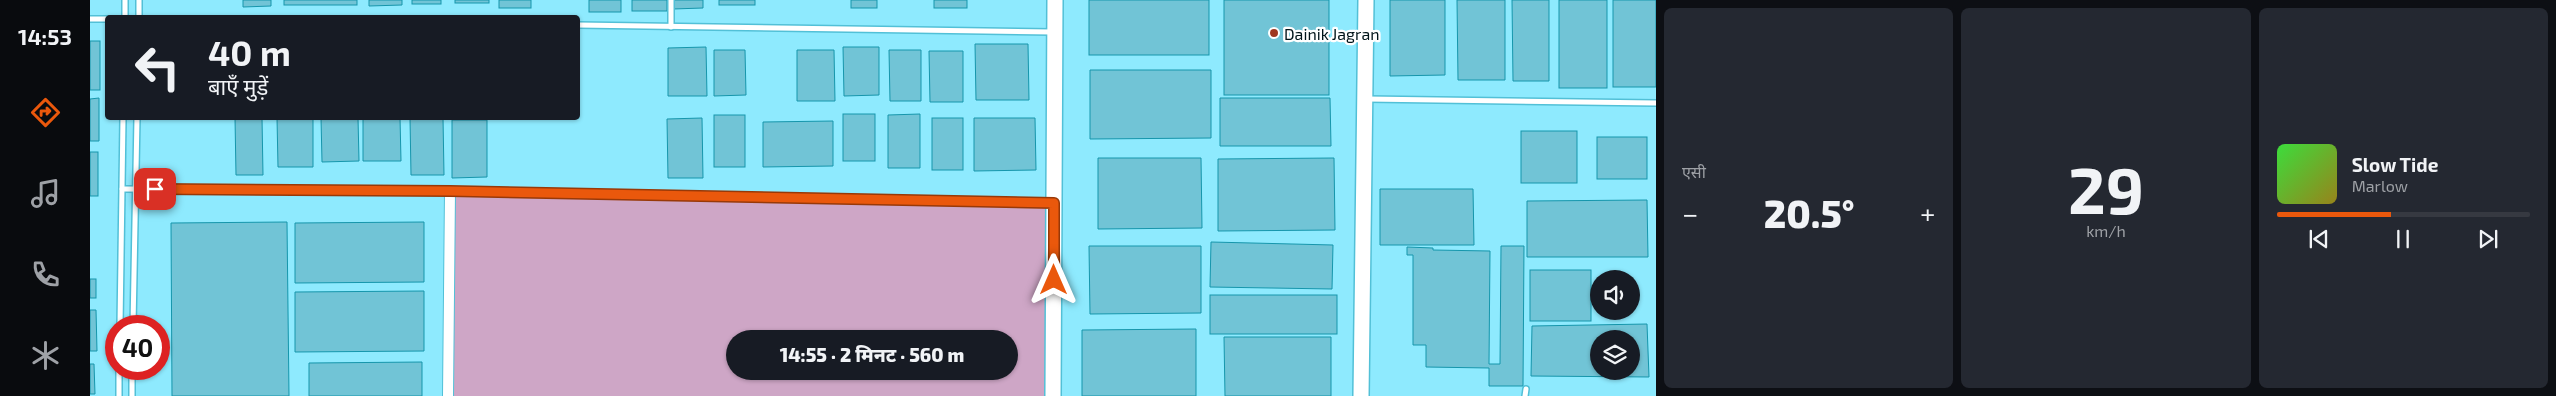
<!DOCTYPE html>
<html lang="hi">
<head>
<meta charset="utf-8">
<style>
	body { margin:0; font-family:"Exo 2","Noto Sans Devanagari",sans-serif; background:#242831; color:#f1f3f6; height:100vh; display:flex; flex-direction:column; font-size:19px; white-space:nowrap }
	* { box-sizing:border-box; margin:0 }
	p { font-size:16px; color:#9ea1a6 }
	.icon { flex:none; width:28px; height:28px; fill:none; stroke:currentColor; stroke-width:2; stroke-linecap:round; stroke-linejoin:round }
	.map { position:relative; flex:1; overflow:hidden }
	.panel { display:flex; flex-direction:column; gap:8px; padding:8px; background:#0d0f14; width:900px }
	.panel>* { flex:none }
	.top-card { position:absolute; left:15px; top:15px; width:475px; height:105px; border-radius:5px; box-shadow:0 1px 4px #0004; background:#171b24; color:#f1f3f6; overflow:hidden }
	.tools { position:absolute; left:1500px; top:270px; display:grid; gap:10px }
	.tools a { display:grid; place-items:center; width:50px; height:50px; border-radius:50%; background:#171b24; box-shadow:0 1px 4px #0004; font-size:25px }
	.speed { position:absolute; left:15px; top:315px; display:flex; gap:10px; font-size:25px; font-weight:700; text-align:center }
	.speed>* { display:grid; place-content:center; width:65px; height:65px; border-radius:50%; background:#171b24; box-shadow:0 1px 4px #0004; line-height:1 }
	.speed .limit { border:8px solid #d22; background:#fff; color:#111 }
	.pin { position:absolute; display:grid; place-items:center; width:42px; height:42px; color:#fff; margin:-21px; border-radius:10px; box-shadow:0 2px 8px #0006 }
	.me { position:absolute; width:55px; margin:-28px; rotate:0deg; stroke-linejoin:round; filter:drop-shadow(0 0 4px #0008) }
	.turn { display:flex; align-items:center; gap:18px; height:105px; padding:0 20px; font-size:22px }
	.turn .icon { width:65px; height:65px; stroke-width:2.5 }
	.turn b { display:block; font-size:35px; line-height:42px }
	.big { font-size:38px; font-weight:800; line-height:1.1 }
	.panel .card { flex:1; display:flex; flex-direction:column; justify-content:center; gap:8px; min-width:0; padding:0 18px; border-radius:8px; background:#242831 }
	.panel .dial { align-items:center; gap:0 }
	.dial b { font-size:65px; line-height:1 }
	.song { display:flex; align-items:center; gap:15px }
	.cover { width:60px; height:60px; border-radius:8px; background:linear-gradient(135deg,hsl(120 70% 55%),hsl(50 70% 35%)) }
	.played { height:5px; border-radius:2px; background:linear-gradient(90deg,#ea580c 45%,#363941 45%) }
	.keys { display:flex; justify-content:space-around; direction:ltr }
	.heat { display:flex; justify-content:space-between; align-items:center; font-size:28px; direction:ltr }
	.panel .tiles { flex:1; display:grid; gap:8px; grid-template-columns:repeat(3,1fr) }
	.trip { position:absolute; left:636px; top:330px; width:292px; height:50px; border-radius:25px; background:#171b24; box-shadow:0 1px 4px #0004; font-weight:800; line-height:50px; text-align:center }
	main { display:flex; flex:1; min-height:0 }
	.tab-bar { display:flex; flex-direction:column; width:90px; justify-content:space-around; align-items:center; background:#090b0e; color:#9ea1a6 }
	.tab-bar .icon { width:35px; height:35px }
	.tab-bar .current { color:#ea580c }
	.tab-bar b { font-size:22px; color:#f1f3f6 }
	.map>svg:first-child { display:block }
	.built { fill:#8eeafe; fill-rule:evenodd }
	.green { fill:#cea6c6; fill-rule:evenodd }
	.building { fill:#71c4d6; stroke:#1696ac; fill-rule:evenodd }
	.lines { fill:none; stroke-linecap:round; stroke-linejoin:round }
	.lane-casing { stroke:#52c0d7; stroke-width:8 }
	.street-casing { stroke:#52c0d7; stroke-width:12 }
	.secondary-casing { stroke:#52c0d7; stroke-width:18 }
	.lane { stroke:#fff; stroke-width:5 }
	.street { stroke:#fff; stroke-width:10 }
	.secondary { stroke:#fff; stroke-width:15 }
	.route-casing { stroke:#983908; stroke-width:12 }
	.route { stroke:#ea580c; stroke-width:9 }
	.poi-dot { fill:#9f361f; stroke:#fff; stroke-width:2 }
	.labels { text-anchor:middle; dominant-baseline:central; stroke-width:4.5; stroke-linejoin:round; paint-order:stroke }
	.poi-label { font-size:16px; fill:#001419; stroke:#fff; text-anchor:start }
</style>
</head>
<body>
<main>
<nav class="tab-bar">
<b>14:53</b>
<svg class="icon current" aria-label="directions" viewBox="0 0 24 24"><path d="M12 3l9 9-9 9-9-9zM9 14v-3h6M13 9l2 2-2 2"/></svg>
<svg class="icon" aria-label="music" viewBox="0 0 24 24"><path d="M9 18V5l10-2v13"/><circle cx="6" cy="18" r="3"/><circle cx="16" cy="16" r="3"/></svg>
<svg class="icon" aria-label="phone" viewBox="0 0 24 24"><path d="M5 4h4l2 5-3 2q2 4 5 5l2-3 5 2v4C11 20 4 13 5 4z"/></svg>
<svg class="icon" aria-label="climate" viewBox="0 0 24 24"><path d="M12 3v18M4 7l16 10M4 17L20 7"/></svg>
</nav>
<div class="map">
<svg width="1566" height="396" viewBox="0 0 1566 396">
	<rect width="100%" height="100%" fill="#c7eef7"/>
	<path class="built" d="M0,0H1566V396H0ZM18,18H488V118H18ZM1509,279H1541V311H1509ZM26,326H69V369H26ZM645,339H920V371H645ZM1509,339H1541V371H1509Z"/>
	<path class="green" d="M360,191L964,203L963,396H358ZM645,339H920V371H645Z"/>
	<g class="building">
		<polygon points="153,0 181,0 181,6 153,7"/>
		<rect x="194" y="0" width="73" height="5"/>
		<polygon points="279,0 312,0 312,5 279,6"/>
		<rect x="322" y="0" width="29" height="4"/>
		<rect x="365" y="0" width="34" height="3"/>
		<rect x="409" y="0" width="32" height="8"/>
		<rect x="499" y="0" width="32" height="12"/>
		<rect x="542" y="0" width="35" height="11"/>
		<polygon points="583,0 613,0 613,8 583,9"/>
		<rect x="629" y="0" width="36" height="5"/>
		<rect x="761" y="0" width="26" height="8"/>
		<rect x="844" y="0" width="33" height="8"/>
		<rect x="999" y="0" width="120" height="55"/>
		<rect x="1134" y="0" width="105" height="95"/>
		<polygon points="1300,0 1355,0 1355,75 1300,76"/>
		<polygon points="1367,0 1415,0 1415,80 1368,80"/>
		<polygon points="1422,0 1459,0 1459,81 1423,81"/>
		<rect x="1469" y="0" width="48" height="88"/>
		<rect x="1523" y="0" width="43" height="87"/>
		<rect x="0" y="41" width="10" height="49"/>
		<polygon points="885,44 938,44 939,100 886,100"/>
		<polygon points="616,47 617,96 578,96 578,48"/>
		<polygon points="753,47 789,47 789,95 754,96"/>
		<polygon points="624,50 655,50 656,95 624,96"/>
		<polygon points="707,50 744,50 745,101 707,101"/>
		<polygon points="799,50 831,50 831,101 800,101"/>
		<polygon points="839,51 873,51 873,102 840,102"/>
		<polygon points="1000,70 1121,70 1121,138 1000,139"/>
		<polygon points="9,98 9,141 0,141 0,99"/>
		<polygon points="1130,98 1240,98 1241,146 1130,146"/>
		<rect x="753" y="114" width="32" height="47"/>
		<polygon points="830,114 830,168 798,168 798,115"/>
		<rect x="624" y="115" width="31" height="52"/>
		<polygon points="145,118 172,118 173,175 146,175"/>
		<polygon points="187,118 223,118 223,167 188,167"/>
		<polygon points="231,118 268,118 269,161 232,162"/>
		<polygon points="273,118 310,118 311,161 273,161"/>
		<polygon points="320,118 353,118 354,175 321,175"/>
		<polygon points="612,118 613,178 578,178 577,119"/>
		<rect x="842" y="118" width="31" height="52"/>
		<polygon points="884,118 945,118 946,170 884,171"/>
		<polygon points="362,120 397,120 397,177 362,178"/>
		<polygon points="743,121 743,166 673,167 673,122"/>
		<rect x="1431" y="131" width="56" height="52"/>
		<rect x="1507" y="137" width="50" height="42"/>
		<rect x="0" y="152" width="8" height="44"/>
		<polygon points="1008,158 1111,158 1112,228 1008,229"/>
		<polygon points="1244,158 1245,230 1128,231 1128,159"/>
		<polygon points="1290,189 1383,189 1384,245 1290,245"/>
		<polygon points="1557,200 1558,257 1437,257 1437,201"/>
		<polygon points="197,222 199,396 82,396 81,223"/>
		<polygon points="334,222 334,282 205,283 205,223"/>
		<polygon points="1121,242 1243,245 1242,289 1120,287"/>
		<polygon points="999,246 1111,246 1111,313 1000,314"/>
		<polygon points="1411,246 1434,246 1433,386 1399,386 1399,368 1336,367 1336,345 1323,345 1323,255 1317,255 1317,247 1343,248 1343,250 1400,251 1399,364 1410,364"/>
		<rect x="1440" y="270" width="61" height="51"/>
		<rect x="0" y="279" width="6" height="19"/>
		<polygon points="334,291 334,351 205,352 205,292"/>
		<rect x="1120" y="295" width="127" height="39"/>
		<polygon points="0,310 6,310 7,351 0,351"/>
		<path d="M1557,324L1559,377L1441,376L1442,326ZM1509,339H1541V371H1509Z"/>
		<polygon points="1106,329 1106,396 992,396 992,330"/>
		<polygon points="1134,337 1241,337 1241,396 1135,396"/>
		<polygon points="332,362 332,396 219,396 219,363"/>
		<polygon points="0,364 4,364 5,394 0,394"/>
	</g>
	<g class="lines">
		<g class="lane-casing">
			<g id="lane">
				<polyline points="581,0 581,27"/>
				<polyline points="35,18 35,0"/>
				<polyline points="49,18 49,0"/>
				<polyline points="0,19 18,19"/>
				<polyline points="488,25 962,32"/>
				<polyline points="1277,99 1566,103"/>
				<polyline points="32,189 360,191 961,203"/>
				<polyline points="30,326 33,118"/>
				<polyline points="43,326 47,118"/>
				<polyline points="29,396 29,369"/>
				<polyline points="42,396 42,369"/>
				<polyline points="1435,396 1436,389"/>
			</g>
		</g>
		<g class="street-casing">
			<polyline id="street" points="358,396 360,191"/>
		</g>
		<g class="secondary-casing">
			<g id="secondary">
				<polyline points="963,396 965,0"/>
				<polyline points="1271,396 1276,0"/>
			</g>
		</g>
		<use href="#lane" class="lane"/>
		<use href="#street" class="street"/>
		<use href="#secondary" class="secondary"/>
	</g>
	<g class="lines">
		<g class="route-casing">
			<polyline id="route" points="65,189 360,191 964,203 964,280"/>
		</g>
		<use href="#route" class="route"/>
	</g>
	<circle class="poi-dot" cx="1184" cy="33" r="5"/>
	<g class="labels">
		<g class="poi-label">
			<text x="1194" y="33">Dainik Jagran</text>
		</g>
	</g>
</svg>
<div class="tools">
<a><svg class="icon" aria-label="sound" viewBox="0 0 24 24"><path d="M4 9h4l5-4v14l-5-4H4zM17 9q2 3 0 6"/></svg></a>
<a><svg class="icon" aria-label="layers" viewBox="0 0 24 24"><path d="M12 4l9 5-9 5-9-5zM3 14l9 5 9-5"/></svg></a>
</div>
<div class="speed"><div class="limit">40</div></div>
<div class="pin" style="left:65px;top:189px;background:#d93025"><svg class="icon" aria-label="arrive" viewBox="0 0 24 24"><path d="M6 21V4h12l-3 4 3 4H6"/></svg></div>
<svg class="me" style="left:964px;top:280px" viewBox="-20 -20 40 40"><path d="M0-17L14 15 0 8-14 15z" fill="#ea580c" stroke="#fff" stroke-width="4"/></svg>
<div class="trip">14:55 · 2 मिनट · 560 m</div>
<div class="top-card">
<div class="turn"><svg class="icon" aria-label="left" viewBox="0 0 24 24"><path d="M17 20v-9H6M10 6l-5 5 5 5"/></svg><div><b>40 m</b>बाएँ मुड़ें</div></div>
</div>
</div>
<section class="panel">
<div class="tiles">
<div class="card"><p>एसी</p>
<div class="heat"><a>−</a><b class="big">20.5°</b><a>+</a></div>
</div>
<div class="card dial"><b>29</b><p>km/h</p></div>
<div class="card">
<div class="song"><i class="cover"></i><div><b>Slow Tide</b><p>Marlow</p></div></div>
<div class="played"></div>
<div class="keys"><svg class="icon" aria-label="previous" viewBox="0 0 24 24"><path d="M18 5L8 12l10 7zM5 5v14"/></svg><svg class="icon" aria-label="pause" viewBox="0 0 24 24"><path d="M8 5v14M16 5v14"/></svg><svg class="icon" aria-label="next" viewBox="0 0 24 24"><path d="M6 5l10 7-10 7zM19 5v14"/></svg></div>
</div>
</div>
</section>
</main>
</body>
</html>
